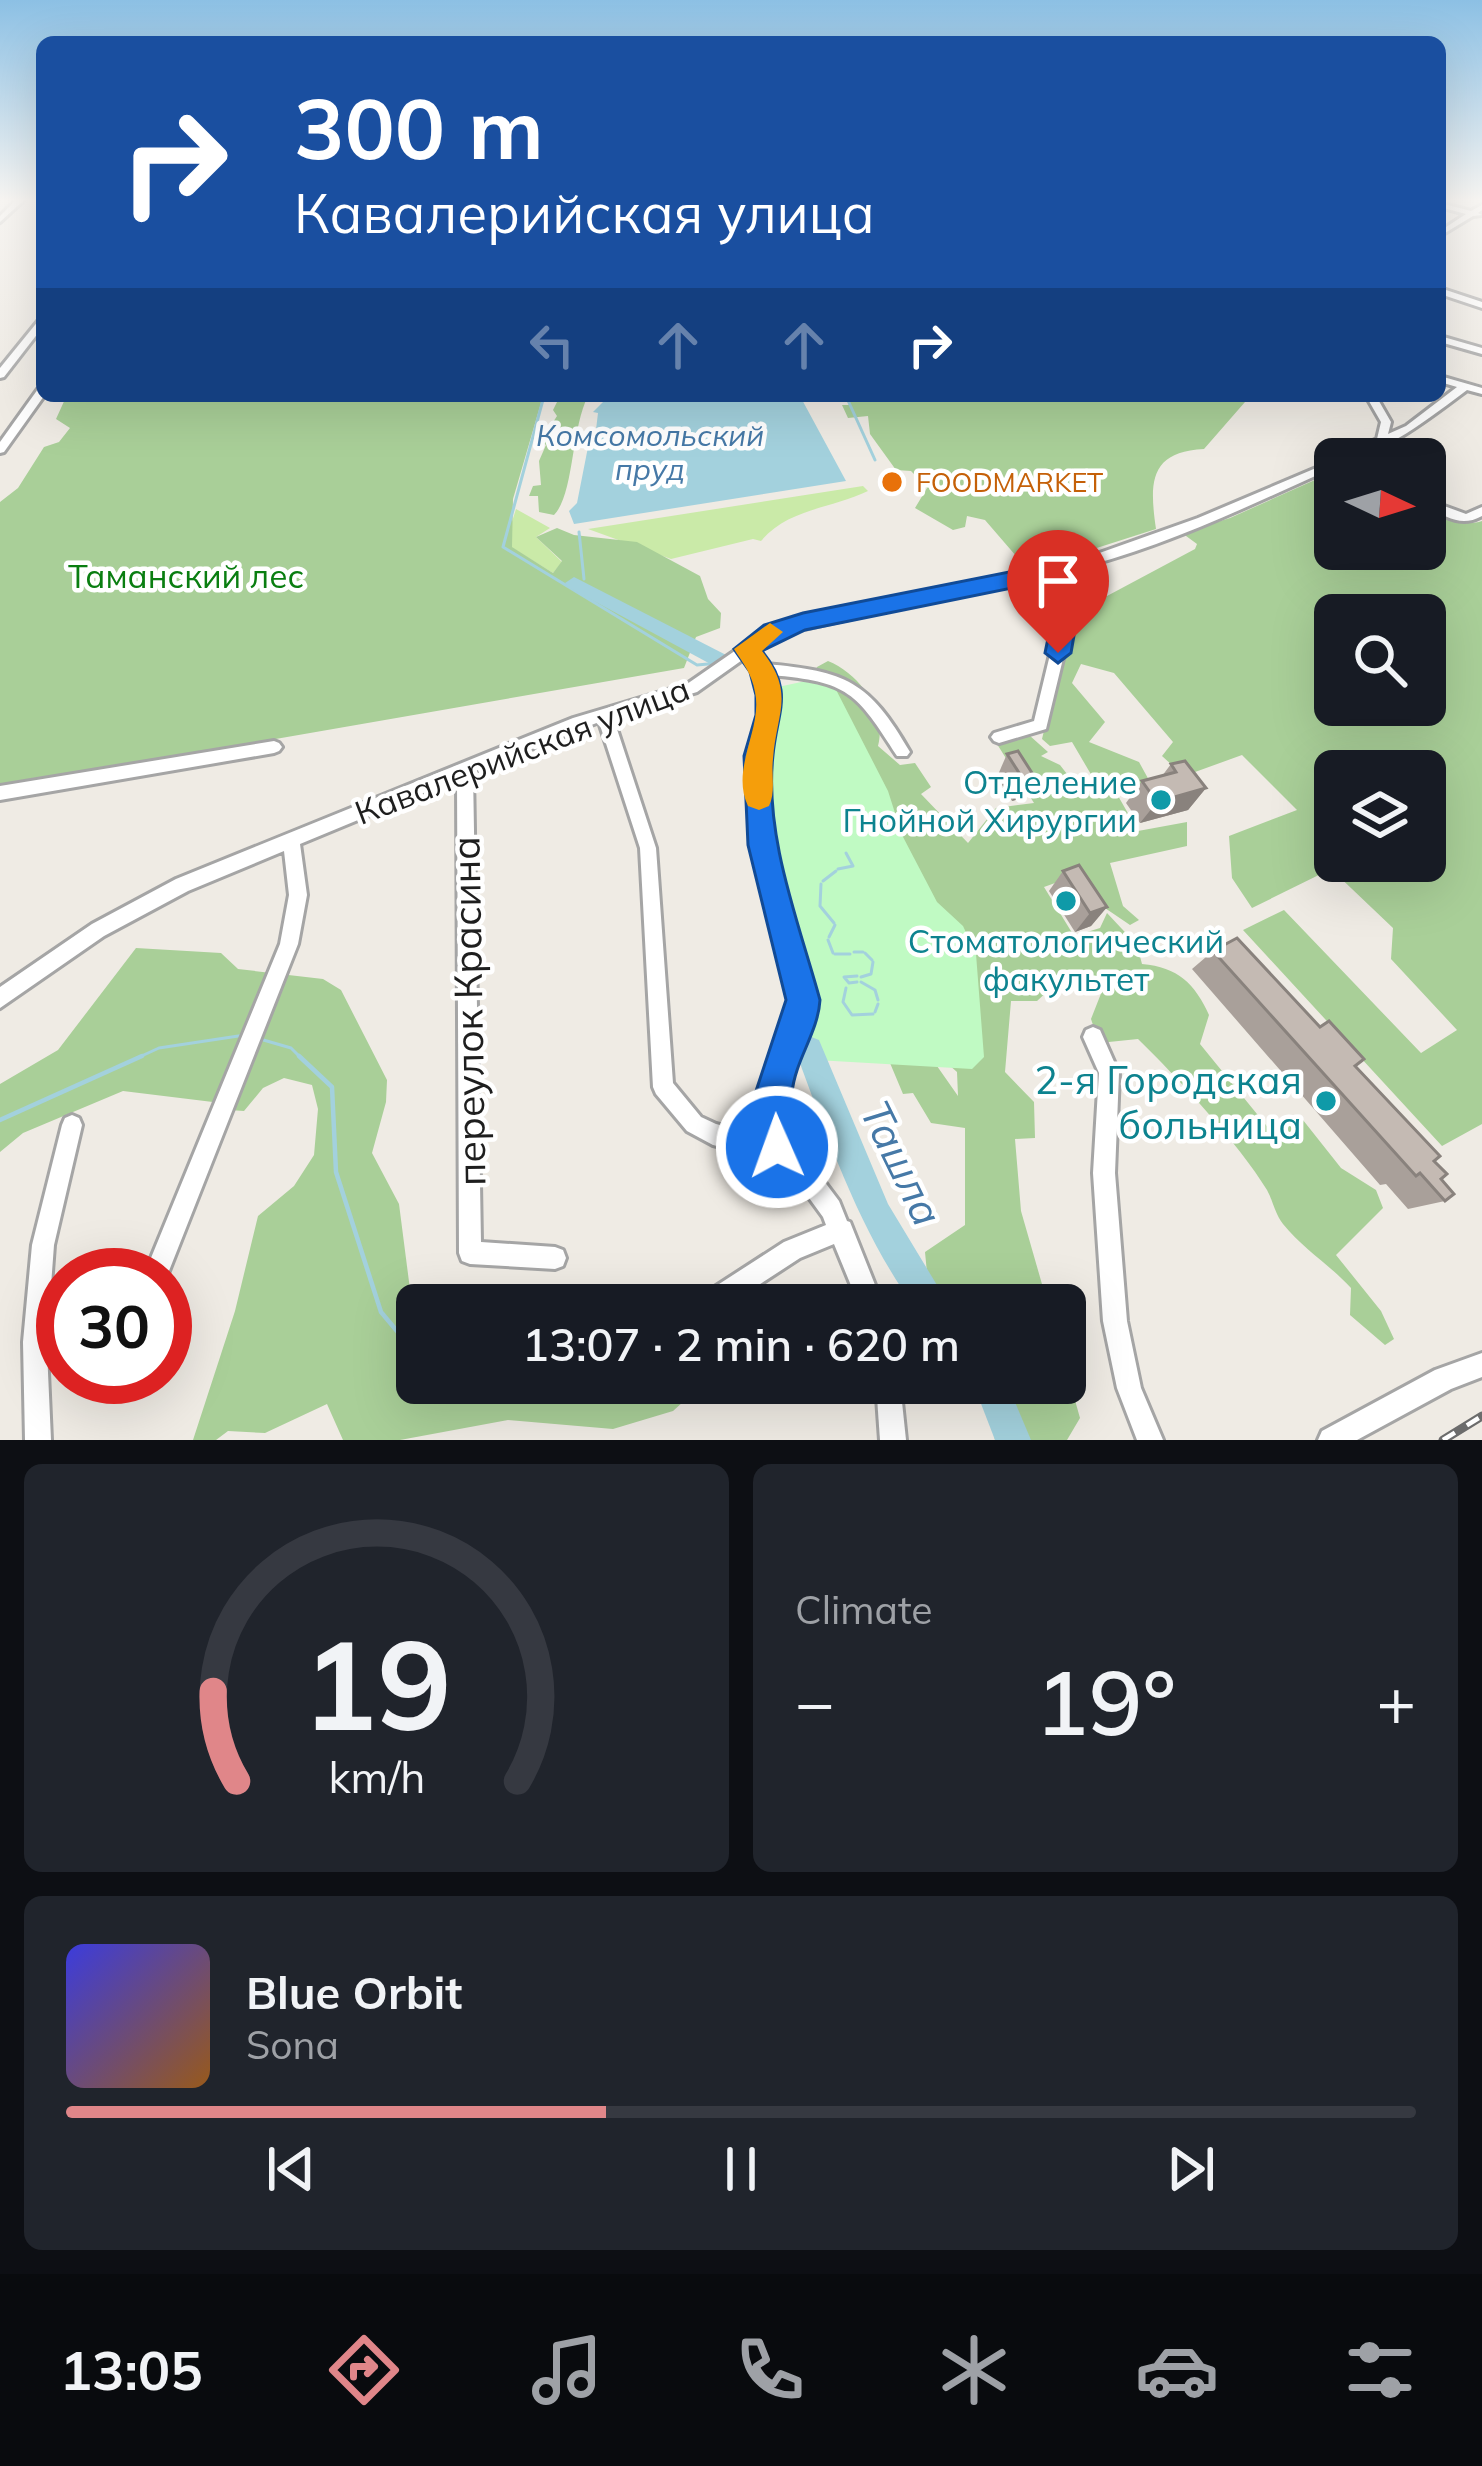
<!DOCTYPE html>
<html lang="en">
<head>
<meta charset="utf-8">
<style>
	body { margin:0; font-family:Mulish,sans-serif; background:#20242c; color:#f1f3f6; height:100vh; display:flex; flex-direction:column; font-size:45px; white-space:nowrap }
	* { box-sizing:border-box; margin:0 }
	p { font-size:39px; color:#9ea1a6 }
	.icon { flex:none; width:66px; height:66px; fill:none; stroke:currentColor; stroke-width:2; stroke-linecap:round; stroke-linejoin:round }
	.map { position:relative; height:1440px; overflow:hidden }
	.details { display:flex; flex-direction:column; gap:24px; padding:24px; background:#0d0f14; flex:1 }
	.details>* { flex:none }
	.guide { position:absolute; left:36px; top:36px; width:1410px; height:366px; border-radius:18px; box-shadow:0 12px 48px #0002; background:#1a4fa0; color:#fff; overflow:hidden }
	.needle { width:78px; rotate:94deg }
	.tools { position:absolute; left:1314px; top:438px; display:grid; gap:24px }
	.tools a { display:grid; place-items:center; width:132px; height:132px; border-radius:18px; background:#171b24; box-shadow:0 12px 48px #0002; font-size:60px }
	.speed { position:absolute; left:36px; top:1248px; display:flex; gap:24px; font-size:60px; font-weight:700; text-align:center }
	.speed>* { display:grid; place-content:center; width:156px; height:156px; border-radius:50%; background:#171b24; box-shadow:0 12px 48px #0002; line-height:1 }
	.speed .limit { border:18px solid #d22; background:#fff; color:#111 }
	.pin { position:absolute; display:grid; place-items:center; width:102px; height:102px; color:#fff; margin:-123px -51px; border-radius:50% 50% 50% 0; rotate:-45deg; box-shadow:0 0 12px #0007 }
	.pin .icon { rotate:45deg }
	.me { position:absolute; width:132px; margin:-66px; rotate:358deg; stroke-linejoin:round; filter:drop-shadow(0 0 9px #0008) }
	.turn { display:flex; align-items:center; gap:42px; height:252px; padding:0 60px; font-size:54px }
	.turn .icon { width:156px; height:156px; stroke-width:2.5 }
	.turn b { display:block; font-size:84px; line-height:102px }
	.lanes { display:flex; align-items:center; height:114px; padding:0 60px; background:#0003; justify-content:center; gap:60px; direction:ltr }
	.lanes .off { opacity:.35 }
	.big { font-size:90px; font-weight:600; line-height:1.1 }
	.details .tile { flex:1; display:flex; flex-direction:column; justify-content:center; gap:18px; min-width:0; padding:0 42px; border-radius:18px; background:#20242c }
	.details .dial { align-items:center; gap:0 }
	.dial svg { height:312px; overflow:visible; fill:none; stroke:#363941; stroke-width:7; stroke-linecap:round; text-anchor:middle }
	.dial text { fill:#f1f3f6; stroke:none }
	.song { display:flex; align-items:center; gap:36px }
	.cover { width:144px; height:144px; border-radius:18px; background:linear-gradient(135deg,hsl(240 70% 55%),hsl(30 70% 35%)) }
	.played { height:12px; border-radius:6px; background:linear-gradient(90deg,#e08689 40%,#363941 40%) }
	.keys { display:flex; justify-content:space-around; direction:ltr }
	.heat { display:flex; justify-content:space-between; align-items:center; font-size:66px; direction:ltr }
	.details .tiles { flex:1; display:grid; gap:24px; grid-template-columns:1fr 1fr }
	.tile:last-child { grid-column:span 2 }
	.trip { position:absolute; left:396px; top:1284px; width:690px; height:120px; border-radius:18px; background:#171b24; box-shadow:0 12px 48px #0002; font-weight:600; line-height:120px; text-align:center }
	.tabs { display:flex; height:192px; justify-content:space-around; align-items:center; background:#090b0e; color:#9ea1a6 }
	.tabs .icon { width:84px; height:84px }
	.tabs .selected { color:#e08689 }
	.tabs b { font-size:54px; color:#f1f3f6 }
	.map>svg:first-child { display:block }
	.grass { fill:#caeaa8 }
	.forest { fill:#a9cf98; fill-rule:evenodd }
	.park { fill:#c0fac3 }
	.water { fill:#a3d1dd }
	.lines { fill:none; stroke-linecap:round; stroke-linejoin:round }
	.stream-far1 { stroke:#a3d1dd; stroke-width:3 }
	.stream { stroke:#a3d1dd; stroke-width:4.5 }
	.river { fill:#a3d1dd; fill-rule:evenodd }
	.minor-casing { stroke:#a5a5a5; stroke-width:6 }
	.minor { fill:#fff; fill-rule:evenodd }
	.rail-casing { stroke:#6c6c6c; stroke-width:9 }
	.rail { stroke:#fff; stroke-width:4.5; stroke-dasharray:14; stroke-linecap:butt }
	.wall { fill:#a9a09a }
	.shaded-wall { fill:#89827d }
	.building { fill:#c4bab3; stroke:#89827d; stroke-width:3 }
	.route { fill:#1a73e8; stroke:#114b97; stroke-width:3 }
	.slow { fill:#f59e0b }
	.food-dot { fill:#e8710a; stroke:#fff; stroke-width:4.5 }
	.culture-dot { fill:#0f9aa8; stroke:#fff; stroke-width:4.5 }
	.labels { text-anchor:middle; dominant-baseline:central; stroke-width:9; stroke-linejoin:round; paint-order:stroke }
	.far-food-label { font-size:27px; fill:#c56008; stroke:#fff; text-anchor:start }
	.far-water-label { font-size:30px; font-style:italic; fill:#4679a7; stroke:#fff }
	.park-label { font-size:33px; fill:#0a7e11; stroke:#fff }
	.street-label { font-size:33px; fill:#1e1e1e; stroke:#fff }
	.culture-label { font-size:33px; fill:#0d838f; stroke:#fff; text-anchor:end }
	.near-street-label { font-size:39px; fill:#1e1e1e; stroke:#fff }
	.near-culture-label { font-size:39px; fill:#0d838f; stroke:#fff; text-anchor:end }
	.near-water-label { font-size:42px; font-style:italic; fill:#4679a7; stroke:#fff }
</style>
</head>
<body>
<div class="map">
<svg width="1482" height="1440" viewBox="0 0 1482 1440">
	<rect width="100%" height="100%" fill="#efebe4"/>
	<g class="grass">
		<path d="M863,486L868,491C831,509 789,508 761,541L753,539L671,559L588,529Z"/>
		<polygon points="516,509 550,528 536,537 562,562 553,573 511,547 510,528"/>
	</g>
	<g class="forest">
		<polygon points="543,396 513,499 512,547 553,573 562,561 536,537 557,528 574,535 637,542 700,576 708,599 721,613 720,628 696,637 684,668 0,787 0,502 18,488 44,447 59,442 70,428 56,419 66,397"/>
		<path d="M560,396H588C571,429 574,495 554,515L539,512L538,496H529L533,486L541,485L539,461L546,445L541,441L557,416L553,410Z"/>
		<path d="M840,396H1242L1245,402L1204,449C1150,452 1149,481 1156,529L1028,570L985,520L967,516L965,527L953,530L915,508L927,488L911,471L896,470L870,434L868,416L848,418L842,405H851Z"/>
		<path d="M1335,471V549H1425V502C1441,515 1461,528 1482,521V1124L1442,1146L1243,930L1284,910L1421,1053L1457,1030L1391,959L1393,928L1331,869L1252,908L1232,878L1229,836L1297,810L1242,755L1184,776L1162,756L1173,742L1114,673L1081,664L1072,683L1105,722L1089,742L1139,762L1150,782L1126,797L1102,785L1117,794L1138,831L1187,822V846L1110,863L1123,906L1139,920L1130,925L1102,906L1080,874L1044,887L1074,936L1100,928L1107,913L1137,945L1142,964C1178,967 1195,984 1209,1015L1200,1044L1270,1130L1299,1115L1341,1168L1376,1190L1383,1208L1336,1255L1381,1311L1394,1339L1385,1345L1350,1315L1351,1288C1329,1264 1303,1249 1283,1224C1275,1214 1273,1201 1267,1190C1239,1144 1177,1077 1138,1039L1099,1043L1091,1019L1102,991L1087,979L1063,977L1037,1001H1011L1005,1072L1034,1102L1035,1138L1015,1139L1021,1211L1048,1305H940L928,1283L925,1252L965,1225V1128L931,1123L913,1093L903,1094L890,1063L937,1066L958,1096L957,1072L948,1064L952,933L814,676L817,667L828,661C860,674 887,712 878,746L900,765L915,763L931,787L921,794L968,843L996,808L1034,803L997,744L1029,735L1048,752L1041,756L1060,765L1081,792L1099,788L1072,742L1050,746L1042,739L1076,598L1107,596L1195,549L1197,544L1182,533L1230,518ZM1335,615H1425V705H1335ZM1335,771H1425V861H1335Z"/>
		<polygon points="136,948 221,953 238,969 323,979 341,990 387,1080 386,1102 372,1153 399,1204 412,1305 417,1312 417,1383 704,1383 673,1411 613,1429 508,1420 400,1440 343,1440 327,1404 265,1433 228,1431 216,1440 193,1440 235,1311 258,1216 294,1186 314,1155 318,1109 312,1085 284,1078 263,1088 244,1111 229,1110 221,1103 123,1091 23,1133 0,1152 0,1084 58,1050"/>
		<polygon points="1065,1365 1080,1418 1067,1440 995,1440 983,1383 1065,1383"/>
	</g>
	<polygon class="park" points="829,676 888,791 902,835 937,902 963,926 976,954 984,1057 972,1069 799,1059 811,1024 763,809 767,741 778,687"/>
	<polygon class="water" points="609,396 800,396 846,481 574,524 569,511 577,503 588,447 594,446 598,413 593,412"/>
	<g class="lines">
		<g class="stream-far1">
			<polyline points="544,396 503,547 697,665 719,663"/>
			<polyline points="846,396 875,460"/>
			<polyline points="579,532 584,579"/>
			<polyline points="838,869 853,866 846,853"/>
			<polyline points="823,881 836,871"/>
			<polyline points="821,884 820,906 834,923"/>
			<polyline points="829,937 835,925"/>
			<polyline points="828,940 833,953"/>
			<polyline points="854,952 863,952"/>
			<polyline points="865,953 872,960"/>
			<polyline points="835,954 850,954"/>
			<polyline points="857,976 844,977 849,983 857,982"/>
			<polyline points="861,977 871,974 873,962"/>
			<polyline points="861,982 875,990 878,1000"/>
			<polyline points="846,988 843,1002 852,1015 873,1014"/>
			<polyline points="875,1012 878,1004"/>
			<polyline points="260,1039 291,1048 302,1059"/>
			<polyline points="135,1059 159,1048 245,1035"/>
		</g>
		<g class="stream">
			<polyline points="299,1056 332,1087 336,1172 381,1312 417,1355"/>
			<polyline points="0,1120 142,1056"/>
		</g>
		<g class="river">
			<polygon points="574,577 730,657 733,662 730,667 716,667 568,587 565,583"/>
			<path d="M809,1036L819,1040L888,1204L949,1305H913C858,1228 828,1138 795,1050L799,1040Z"/>
			<polygon points="973,1383 1007,1383 1031,1440 995,1440"/>
		</g>
		<g class="minor-casing">
			<g id="minor">
				<polygon points="17,199 25,199 0,222 0,216"/>
				<polygon points="1440,203 1471,211 1482,205 1482,210 1478,213 1482,215 1473,216 1440,236 1440,231 1466,214 1440,207"/>
				<polygon points="1440,288 1482,302 1482,308 1440,294"/>
				<polygon points="42,319 42,328 4,377 0,378 0,368 39,320"/>
				<polygon points="1440,336 1482,348 1482,354 1440,342"/>
				<path d="M1440,376L1482,388V394L1467,390C1433,415 1380,459 1337,459L1377,439L1381,422L1366,396H1376L1391,422L1388,434L1406,426L1457,387L1440,382Z"/>
				<polygon points="42,388 44,396 4,452 0,453 0,442 38,389"/>
				<path d="M1335,460V467C1248,506 1159,550 1066,571L1076,595L1075,609L1046,729L999,743L994,741L991,737L994,733L1034,721L1061,609L1062,595L1054,573L777,635L755,650L766,664C846,671 869,681 910,752L907,756H897C856,692 849,682 771,675L776,697L767,772L768,817L779,870L813,1000L808,1023L791,1067L785,1090L788,1142L797,1145L839,1201L847,1221L850,1222L883,1305H859L834,1244L800,1258L728,1305H695L699,1297L784,1242L826,1225L823,1217L783,1162L713,1145L687,1131L656,1094L653,1087L640,848L599,722L473,772L481,1242L555,1247L563,1250L566,1258L563,1266L555,1269L470,1264L462,1261L459,1253L457,779L300,844L307,895L298,944L165,1281V1275H144L280,944L289,895L284,851L188,891L104,936L0,1008V987L92,924L176,879L573,718L687,684L768,628L1091,556L1198,518ZM745,658C778,695 749,749 750,793C752,842 767,891 779,938C785,958 794,982 793,1002C793,1026 776,1049 769,1072C762,1094 765,1114 767,1137L716,1124L701,1117L673,1083L656,848L613,717L697,692Z"/>
				<path d="M1425,499L1466,514L1482,507V516C1460,528 1447,516 1425,507Z"/>
				<polygon points="274,741 279,743 282,747 279,751 274,753 0,800 0,786"/>
				<polygon points="1093,1027 1100,1030 1119,1073 1115,1173 1127,1321 1141,1388 1163,1440 1137,1440 1117,1388 1103,1321 1093,1173 1099,1073 1083,1037 1086,1030"/>
				<polygon points="72,1115 79,1118 82,1125 54,1245 48,1326 63,1322 63,1346 47,1350 51,1440 25,1440 23,1342 32,1245 62,1125 65,1118"/>
				<polygon points="1482,1353 1482,1377 1451,1389 1357,1440 1318,1440 1322,1431 1435,1370"/>
				<polygon points="876,1383 900,1383 906,1440 880,1440"/>
			</g>
		</g>
		<use href="#minor" class="minor"/>
		<g class="rail-casing">
			<polyline id="rail" points="1443,1440 1482,1416"/>
		</g>
		<use href="#rail" class="rail"/>
	</g>
	<g class="wall">
		<polygon points="1007,754 1034,776 1022,798 1012,801 997,777"/>
		<polygon points="1171,764 1206,788 1188,810 1140,823 1126,803 1142,781 1162,776"/>
		<polygon points="1063,871 1107,907 1091,926 1075,932 1049,891"/>
		<polygon points="1213,951 1355,1066 1434,1161 1441,1179 1445,1201 1408,1209 1386,1184 1380,1185 1192,969"/>
	</g>
	<g class="shaded-wall">
		<polygon points="1034,776 1022,798 1012,801 1023,779"/>
		<polygon points="1206,788 1188,810 1140,823 1157,802"/>
		<polygon points="1107,907 1091,926 1075,932 1090,913"/>
	</g>
	<g class="building">
		<polygon points="1018,751 1034,776 1023,779 1007,754"/>
		<polygon points="1185,761 1206,788 1157,802 1142,781 1176,772 1171,764"/>
		<polygon points="1079,865 1107,907 1090,913 1063,871"/>
		<polygon points="1237,938 1320,1027 1329,1021 1364,1059 1355,1066 1440,1156 1434,1161 1447,1174 1441,1179 1454,1194 1445,1201 1420,1173 1416,1176 1213,951"/>
	</g>
	<linearGradient id="sky" x2="0" y2="1"><stop stop-color="#8cc0e4"/><stop offset="0.5" stop-color="#f8f6f3"/><stop offset="1" stop-color="#f8f6f3" stop-opacity="0"/></linearGradient>
	<rect width="1482" height="400" fill="url(#sky)"/>
	<path class="route" d="M1059,562L1068,564L1081,595L1071,653L1058,663L1045,653L1057,595L1051,580L805,630L762,651C795,692 777,711 773,755C764,836 799,923 820,1000C818,1033 795,1060 792,1093C790,1117 800,1138 791,1161L777,1166L764,1161L758,1147L755,1094L786,1000L748,845L744,756L756,715V695L750,672L734,649L764,625L803,613Z"/>
	<path class="slow" d="M770,623L783,632L762,651C796,694 776,713 773,759C771,775 776,791 769,806L759,810L748,806C730,768 763,729 755,692C752,674 743,663 734,649Z"/>
	<circle class="food-dot" cx="892" cy="482" r="12"/>
	<g class="culture-dot">
		<circle cx="1161" cy="800" r="12"/>
		<circle cx="1066" cy="901" r="12"/>
		<circle cx="1326" cy="1101" r="12"/>
	</g>
	<g class="labels">
		<g class="far-food-label">
			<text x="916" y="482">FOODMARKET</text>
		</g>
		<g class="far-water-label">
			<text x="650" y="435">Комсомольский<tspan x="650" dy="34">пруд</tspan></text>
		</g>
		<g class="park-label">
			<text x="186" y="575">Таманский лес</text>
		</g>
		<g class="street-label">
			<text transform="translate(522 750) rotate(-21)">Кавалерийская улица</text>
		</g>
		<g class="culture-label">
			<text x="1137" y="781">Отделение<tspan x="1137" dy="38">Гнойной Хирургии</tspan></text>
			<text x="1066" y="940" text-anchor="middle">Стоматологический<tspan x="1066" dy="38">факультет</tspan></text>
		</g>
		<g class="near-street-label">
			<text transform="translate(468 1011) rotate(-91)">переулок Красина</text>
		</g>
		<g class="near-culture-label">
			<text x="1302" y="1079">2-я Городская<tspan x="1302" dy="45">больница</tspan></text>
		</g>
		<g class="near-water-label">
			<text transform="translate(902 1163) rotate(64)">Ташла</text>
		</g>
	</g>
</svg>
<div class="tools">
<a><svg class="needle" viewBox="-14 -14 28 28"><path d="M0-13l5 13h-10z" fill="#e53935"/><path d="M0 13l5-13h-10z" fill="#9ea1a6"/></svg></a>
<a><svg class="icon" aria-label="search" viewBox="0 0 24 24"><circle cx="10" cy="10" r="6"/><path d="M15 15l6 6"/></svg></a>
<a><svg class="icon" aria-label="layers" viewBox="0 0 24 24"><path d="M12 4l9 5-9 5-9-5zM3 14l9 5 9-5"/></svg></a>
</div>
<div class="speed"><div class="limit">30</div></div>
<div class="pin" style="left:1058px;top:653px;background:#d93025"><svg class="icon" aria-label="arrive" viewBox="0 0 24 24"><path d="M6 21V4h12l-3 4 3 4H6"/></svg></div>
<svg class="me" style="left:777px;top:1147px" viewBox="-20 -20 40 40"><circle r="17" fill="#1a73e8" stroke="#fff" stroke-width="3"/><path d="M0-11L8 9 0 5-8 9z" fill="#fff"/></svg>
<div class="trip">13:07 · 2 min · 620 m</div>
<div class="guide">
<div class="turn"><svg class="icon" aria-label="right" viewBox="0 0 24 24"><path d="M7 20v-9h11M14 6l5 5-5 5"/></svg><div><b>300 m</b>Кавалерийская улица</div></div>
<div class="lanes"><svg class="icon off" aria-label="left" viewBox="0 0 24 24"><path d="M17 20v-9H6M10 6l-5 5 5 5"/></svg><svg class="icon off" aria-label="ahead" viewBox="0 0 24 24"><path d="M12 20V5M6 11l6-6 6 6"/></svg><svg class="icon off" aria-label="ahead" viewBox="0 0 24 24"><path d="M12 20V5M6 11l6-6 6 6"/></svg><svg class="icon" aria-label="right" viewBox="0 0 24 24"><path d="M7 20v-9h11M14 6l5 5-5 5"/></svg></div>
</div>
</div>
<section class="details">
<div class="tiles">
<div class="tile dial"><svg viewBox="0 0 100 80">
<path d="M14 69A42 42 0 1 1 86 69"/>
<path d="M14 69A42 42 0 0 1 8 46" stroke="#e08689"/>
<text x="50" y="56" font-size="32" font-weight="700">19</text>
<text x="50" y="72" font-size="11">km/h</text>
</svg></div>
<div class="tile"><p>Climate</p>
<div class="heat"><a>−</a><b class="big">19°</b><a>+</a></div>
</div>
<div class="tile">
<div class="song"><i class="cover"></i><div><b>Blue Orbit</b><p>Sona</p></div></div>
<div class="played"></div>
<div class="keys"><svg class="icon" aria-label="previous" viewBox="0 0 24 24"><path d="M18 5L8 12l10 7zM5 5v14"/></svg><svg class="icon" aria-label="pause" viewBox="0 0 24 24"><path d="M8 5v14M16 5v14"/></svg><svg class="icon" aria-label="next" viewBox="0 0 24 24"><path d="M6 5l10 7-10 7zM19 5v14"/></svg></div>
</div>
</div>
</section>
<nav class="tabs">
<b>13:05</b>
<svg class="icon selected" aria-label="directions" viewBox="0 0 24 24"><path d="M12 3l9 9-9 9-9-9zM9 14v-3h6M13 9l2 2-2 2"/></svg>
<svg class="icon" aria-label="music" viewBox="0 0 24 24"><path d="M9 18V5l10-2v13"/><circle cx="6" cy="18" r="3"/><circle cx="16" cy="16" r="3"/></svg>
<svg class="icon" aria-label="phone" viewBox="0 0 24 24"><path d="M5 4h4l2 5-3 2q2 4 5 5l2-3 5 2v4C11 20 4 13 5 4z"/></svg>
<svg class="icon" aria-label="climate" viewBox="0 0 24 24"><path d="M12 3v18M4 7l16 10M4 17L20 7"/></svg>
<svg class="icon" aria-label="car" viewBox="0 0 24 24"><path d="M5 17H2v-5l4-1 3-4h7l3 4 3 1v5h-3M9 17h6M6 11h13"/><circle cx="7" cy="17" r="2"/><circle cx="17" cy="17" r="2"/></svg>
<svg class="icon" aria-label="filters" viewBox="0 0 24 24"><path d="M4 7h16M4 17h16"/><circle cx="9" cy="7" r="2"/><circle cx="15" cy="17" r="2"/></svg>
</nav>
</body>
</html>
